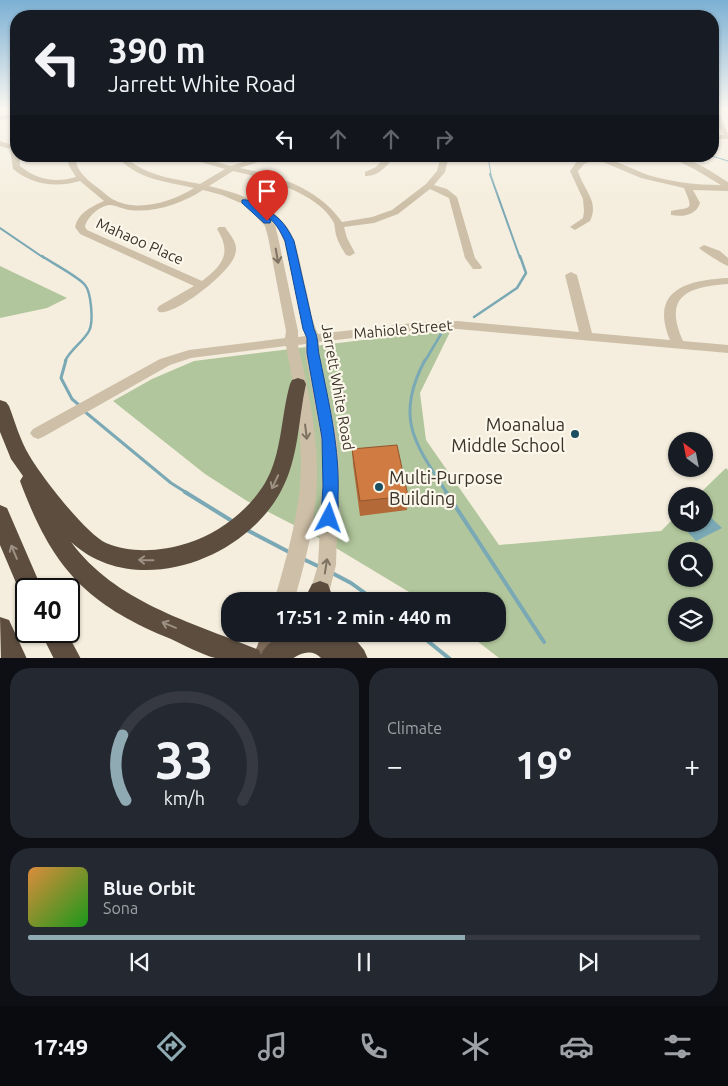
<!DOCTYPE html>
<html lang="en">
<head>
<meta charset="utf-8">
<style>
	body { margin:0; font-family:Ubuntu,sans-serif; background:#242831; color:#f1f3f6; height:100vh; display:flex; flex-direction:column; font-size:19px; white-space:nowrap }
	* { box-sizing:border-box; margin:0 }
	p { font-size:16px; color:#9ea1a6 }
	.icon { flex:none; width:28px; height:28px; fill:none; stroke:currentColor; stroke-width:2; stroke-linecap:round; stroke-linejoin:round }
	.map { position:relative; height:658px; overflow:hidden }
	.details { display:flex; flex-direction:column; gap:10px; padding:10px; background:#0d0f14; flex:1 }
	.details>* { flex:none }
	.banner { position:absolute; left:10px; top:10px; width:709px; height:152px; border-radius:20px; box-shadow:0 1px 4px #0004; background:#171b24; color:#f1f3f6; overflow:hidden }
	.needle { width:32px; rotate:328deg }
	.buttons { position:absolute; left:668px; top:432px; display:grid; gap:10px }
	.buttons a { display:grid; place-items:center; width:45px; height:45px; border-radius:50%; background:#171b24; box-shadow:0 1px 4px #0004; font-size:25px }
	.speed { position:absolute; left:15px; top:578px; display:flex; gap:10px; font-size:25px; font-weight:700; text-align:center }
	.speed>* { display:grid; place-content:center; width:65px; height:65px; border-radius:50%; background:#171b24; box-shadow:0 1px 4px #0004; line-height:1 }
	.speed .limit { border:2px solid #111; border-radius:8px; background:#fff; color:#111 }
	.pin { position:absolute; display:grid; place-items:center; width:42px; height:42px; color:#fff; margin:-51px -21px; border-radius:50% 50% 50% 0; rotate:-45deg; box-shadow:0 0 5px #0007 }
	.pin .icon { rotate:45deg }
	.me { position:absolute; width:55px; margin:-28px; rotate:4deg; stroke-linejoin:round; filter:drop-shadow(0 0 4px #0008) }
	.turn { display:flex; align-items:center; gap:18px; height:105px; padding:0 15px; font-size:22px }
	.turn .icon { width:65px; height:65px; stroke-width:2.5 }
	.turn b { display:block; font-size:35px; line-height:42px }
	.lanes { display:flex; align-items:center; height:48px; padding:0 15px; background:#0003; justify-content:center; gap:25px; direction:ltr }
	.lanes .off { opacity:.35 }
	.big { font-size:38px; font-weight:700; line-height:1.1 }
	.details .card { flex:1; display:flex; flex-direction:column; justify-content:center; gap:8px; min-width:0; padding:0 18px; border-radius:20px; background:#242831 }
	.details .dial { align-items:center; gap:0 }
	.dial svg { height:130px; overflow:visible; fill:none; stroke:#363941; stroke-width:7; stroke-linecap:round; text-anchor:middle }
	.dial text { fill:#f1f3f6; stroke:none }
	.song { display:flex; align-items:center; gap:15px }
	.cover { width:60px; height:60px; border-radius:8px; background:linear-gradient(135deg,hsl(30 70% 55%),hsl(120 70% 35%)) }
	.played { height:5px; border-radius:2px; background:linear-gradient(90deg,#90aab3 65%,#363941 65%) }
	.keys { display:flex; justify-content:space-around; direction:ltr }
	.heat { display:flex; justify-content:space-between; align-items:center; font-size:28px; direction:ltr }
	.details .tiles { flex:1; display:grid; gap:10px; grid-template-columns:1fr 1fr }
	.card:last-child { grid-column:span 2 }
	.trip { position:absolute; left:221px; top:592px; width:285px; height:50px; border-radius:20px; background:#171b24; box-shadow:0 1px 4px #0004; font-weight:700; line-height:50px; text-align:center }
	.dock { display:flex; height:80px; justify-content:space-around; align-items:center; background:#090b0e; color:#9ea1a6 }
	.dock .icon { width:35px; height:35px }
	.dock .current { color:#90aab3 }
	.dock b { font-size:22px; color:#f1f3f6 }
	.map>svg:first-child { display:block }
	.green { fill:#b1c69c; fill-rule:evenodd }
	.water { fill:#7aa9b5 }
	.lines { fill:none; stroke-linecap:round; stroke-linejoin:round }
	.stream-far4 { stroke:#7aa9b5; stroke-width:1 }
	.stream-far3 { stroke:#7aa9b5; stroke-width:2 }
	.stream-far2 { stroke:#7aa9b5; stroke-width:2.5 }
	.stream-far1 { stroke:#7aa9b5; stroke-width:3 }
	.stream { stroke:#7aa9b5; stroke-width:4 }
	.minor { fill:#cec0a8; fill-rule:evenodd }
	.major { fill:#7e6b59; fill-rule:evenodd }
	.highway { fill:#5c4d3f; fill-rule:evenodd }
	.wall { fill:#b36a38 }
	.building { fill:#d07b41; stroke:#92562e }
	.oneway { stroke:#7d7262 }
	.oneway2 { stroke:#9c9184 }
	.route { fill:#1a73e8; stroke:#114b97 }
	.poi-dot { fill:#1a5061; stroke:#fcf7eb; stroke-width:2 }
	.labels { text-anchor:middle; dominant-baseline:central; stroke-width:4.5; stroke-linejoin:round; paint-order:stroke }
	.street-label { font-size:15px; fill:#3b3229; stroke:#fcf7eb }
	.near-poi-label { font-size:18px; fill:#3b3229; stroke:#fcf7eb; text-anchor:end }
</style>
</head>
<body>
<div class="map">
<svg width="728" height="659" viewBox="0 0 728 659">
	<rect width="100%" height="100%" fill="#f5eede"/>
	<g class="green">
		<polygon points="0,266 67,298 47,308 0,318"/>
		<path d="M450,332L420,393L426,440L499,545L661,531L676,516V524H704V496H697L726,468L728,470V658H499L468,634H498V601H424L321,539L247,501L205,474L113,401L152,379L194,361L419,333ZM676,551H704V579H676ZM676,606H704V634H676Z"/>
	</g>
	<polygon class="water" points="708,515 722,528 696,541 683,527 689,524 704,524 704,517"/>
	<g class="lines">
		<g class="stream-far4">
			<polyline points="488,156 491,175"/>
			<polyline points="712,156 728,161"/>
		</g>
		<g class="stream-far3">
			<polyline points="490,174 520,258"/>
			<polyline points="0,228 44,258"/>
		</g>
		<g class="stream-far2">
			<path d="M42,256C52,263 79,277 85,285C91,292 94,322 89,331C83,342 71,349 65,361"/>
			<polyline points="474,317 517,288 526,273 520,256"/>
			<polyline points="425,361 441,334"/>
		</g>
		<g class="stream-far1">
			<polyline points="66,360 61,378 72,399 79,405"/>
			<path d="M425,360C394,418 415,444 447,493"/>
			<polyline points="84,411 171,483 187,493"/>
		</g>
		<g class="stream">
			<polyline points="185,492 232,521"/>
			<polyline points="446,492 544,642"/>
			<polyline points="245,529 289,552"/>
			<polyline points="303,559 320,567"/>
			<polyline points="332,573 351,583 376,601"/>
			<polyline points="419,634 450,659"/>
		</g>
		<g class="minor">
			<path d="M713,110H719C721,121 728,128 728,139H712V135H724L714,119Z"/>
			<polygon points="16,114 16,118 0,120 0,116"/>
			<path d="M0,141L16,146V156H19L20,166C37,180 55,183 76,177L69,166L67,156H75C76,169 84,177 94,185C100,189 106,195 112,199C138,213 171,202 194,188C168,182 135,179 117,156H125C143,176 176,179 200,184L225,169L180,156H193L231,166L260,156H277L240,168C279,176 318,188 342,222L372,217L392,210L426,184L437,171L441,156H449L445,172L434,185L447,189L457,197L475,258L482,267L481,269H473L465,258L449,198L430,189L398,214L374,223L344,227L347,238L355,253L350,256L346,255C342,249 338,242 336,235C335,231 335,227 334,223C318,192 264,178 233,171L209,186C241,194 281,206 294,240C300,257 302,276 307,293C310,307 312,322 318,334L413,323L457,321L579,332L565,275L571,272L577,275L592,333L670,340C649,290 687,280 728,278V284C687,287 663,296 683,341L728,345V353L457,329L413,331L319,342V353L337,438L339,468L336,565L327,601H307L318,565L323,468L321,438L305,353L306,344L298,345C307,385 316,425 317,466C318,512 307,557 294,601H274C285,563 296,526 300,486C304,439 295,392 286,346L191,358L170,365L43,437L38,439L33,437L30,433L33,429L160,359L189,350L285,338L286,331L268,237L265,226L253,213L257,210L222,195L203,190C181,204 155,213 129,210C123,209 115,205 110,205C99,206 87,217 85,227L87,230L202,281C223,265 232,253 217,229L219,227H225C231,236 239,244 235,255C230,273 175,316 159,312L157,309L159,306L194,286L80,234L75,227C79,212 91,207 104,201L80,181C55,188 33,185 13,169L10,149L0,146ZM266,216C275,222 280,231 284,241L306,336L298,337V331L278,237L275,225Z"/>
			<path d="M386,156H395C387,166 378,177 365,176V172L376,167Z"/>
			<path d="M590,156C610,156 629,168 648,175C672,182 696,185 721,185L696,170L668,156C690,156 710,171 728,182V191L693,190L700,203C696,216 682,217 671,215V211C691,207 694,211 684,188L641,178L596,159L584,164L578,171C583,189 600,202 590,221L575,230L570,227L583,218L584,211L583,199L570,171L578,160Z"/>
			<path d="M704,245L720,251L728,258V266C724,265 702,251 699,248Z"/>
		</g>
		<polygon class="major" points="262,634 282,634 273,659 252,659"/>
		<g class="highway">
			<path d="M298,378L304,380L306,384C298,420 299,458 281,491C244,561 134,600 71,542C116,603 192,622 259,650L261,655C273,625 325,634 351,634L364,650L368,659H322C313,649 302,652 292,659C269,659 243,659 220,659C206,657 184,645 171,639C85,604 52,567 20,481L23,476L11,459L0,432V400L6,402L9,406C15,422 20,440 29,455C41,476 86,534 106,543C132,554 163,551 188,543C219,533 248,511 265,483C282,455 281,415 290,384L292,380Z"/>
			<polygon points="0,505 7,508 42,589 26,589 26,599 22,597 0,545"/>
			<polygon points="320,581 328,584 334,601 310,601 308,592 312,584"/>
			<polygon points="0,617 9,620 27,659 1,659"/>
			<polygon points="40,631 66,631 81,659 54,659"/>
		</g>
	</g>
	<polygon class="wall" points="352,449 408,496 407,510 360,516 353,464"/>
	<polygon class="building" points="397,445 408,496 360,501 352,449"/>
	<defs><path id="oneway-shaft" d="M-6 0H5M1.5-3L5.5 0L1.5 3" fill="none" stroke-width="1.6" stroke-linecap="round" stroke-linejoin="round" transform="scale(1.25)"/></defs>
	<g class="oneway">
		<use href="#oneway-shaft" transform="translate(277 256) rotate(80)"/>
		<use href="#oneway-shaft" transform="translate(306 432) rotate(83)"/>
		<use href="#oneway-shaft" transform="translate(326 566) rotate(-81)"/>
	</g>
	<g class="oneway2">
		<use href="#oneway-shaft" transform="translate(275 482) rotate(115)"/>
		<use href="#oneway-shaft" transform="translate(14 552) rotate(-113)"/>
		<use href="#oneway-shaft" transform="translate(146 560) rotate(-179)"/>
		<use href="#oneway-shaft" transform="translate(169 625) rotate(-158)"/>
	</g>
	<linearGradient id="sky" x2="0" y2="1"><stop stop-color="#7cb0d4"/><stop offset="0.54" stop-color="#faf7f0"/><stop offset="1" stop-color="#faf7f0" stop-opacity="0"/></linearGradient>
	<rect width="728" height="202" fill="url(#sky)"/>
	<path class="route" d="M242,200C248,199 252,202 257,205C277,215 284,221 294,241L314,329C319,339 317,348 320,359C329,404 340,449 338,496C338,505 339,514 335,522L329,524L323,522L321,518L323,486L322,438L307,353V338L303,329L285,241C280,231 276,222 266,216L271,221L270,223H264L242,203Z"/>
	<g class="poi-dot">
		<circle cx="575" cy="434" r="5"/>
		<circle cx="379" cy="487" r="5"/>
	</g>
	<g class="labels">
		<g class="street-label">
			<text transform="translate(140 241) rotate(24)">Mahaoo Place</text>
			<text transform="translate(403 329) rotate(-5)">Mahiole Street</text>
			<text transform="translate(338 387) rotate(80)">Jarrett White Road</text>
		</g>
		<g class="near-poi-label">
			<text x="565" y="424">Moanalua<tspan x="565" dy="21">Middle School</tspan></text>
			<text x="389" y="477" text-anchor="start">Multi-Purpose<tspan x="389" dy="21">Building</tspan></text>
		</g>
	</g>
</svg>
<div class="buttons">
<a><svg class="needle" viewBox="-14 -14 28 28"><path d="M0-13l5 13h-10z" fill="#e53935"/><path d="M0 13l5-13h-10z" fill="#9ea1a6"/></svg></a>
<a><svg class="icon" aria-label="sound" viewBox="0 0 24 24"><path d="M4 9h4l5-4v14l-5-4H4zM17 9q2 3 0 6"/></svg></a>
<a><svg class="icon" aria-label="search" viewBox="0 0 24 24"><circle cx="10" cy="10" r="6"/><path d="M15 15l6 6"/></svg></a>
<a><svg class="icon" aria-label="layers" viewBox="0 0 24 24"><path d="M12 4l9 5-9 5-9-5zM3 14l9 5 9-5"/></svg></a>
</div>
<div class="speed"><div class="limit">40</div></div>
<div class="pin" style="left:267px;top:221px;background:#d93025"><svg class="icon" aria-label="arrive" viewBox="0 0 24 24"><path d="M6 21V4h12l-3 4 3 4H6"/></svg></div>
<svg class="me" style="left:329px;top:518px" viewBox="-20 -20 40 40"><path d="M0-17L14 15 0 8-14 15z" fill="#1a73e8" stroke="#fff" stroke-width="4"/></svg>
<div class="trip">17:51 · 2 min · 440 m</div>
<div class="banner">
<div class="turn"><svg class="icon" aria-label="left" viewBox="0 0 24 24"><path d="M17 20v-9H6M10 6l-5 5 5 5"/></svg><div><b>390 m</b>Jarrett White Road</div></div>
<div class="lanes"><svg class="icon" aria-label="left" viewBox="0 0 24 24"><path d="M17 20v-9H6M10 6l-5 5 5 5"/></svg><svg class="icon off" aria-label="ahead" viewBox="0 0 24 24"><path d="M12 20V5M6 11l6-6 6 6"/></svg><svg class="icon off" aria-label="ahead" viewBox="0 0 24 24"><path d="M12 20V5M6 11l6-6 6 6"/></svg><svg class="icon off" aria-label="right" viewBox="0 0 24 24"><path d="M7 20v-9h11M14 6l5 5-5 5"/></svg></div>
</div>
</div>
<section class="details">
<div class="tiles">
<div class="card dial"><svg viewBox="0 0 100 80">
<path d="M14 69A42 42 0 1 1 86 69"/>
<path d="M14 69A42 42 0 0 1 12 29" stroke="#90aab3"/>
<text x="50" y="56" font-size="32" font-weight="700">33</text>
<text x="50" y="72" font-size="11">km/h</text>
</svg></div>
<div class="card"><p>Climate</p>
<div class="heat"><a>−</a><b class="big">19°</b><a>+</a></div>
</div>
<div class="card">
<div class="song"><i class="cover"></i><div><b>Blue Orbit</b><p>Sona</p></div></div>
<div class="played"></div>
<div class="keys"><svg class="icon" aria-label="previous" viewBox="0 0 24 24"><path d="M18 5L8 12l10 7zM5 5v14"/></svg><svg class="icon" aria-label="pause" viewBox="0 0 24 24"><path d="M8 5v14M16 5v14"/></svg><svg class="icon" aria-label="next" viewBox="0 0 24 24"><path d="M6 5l10 7-10 7zM19 5v14"/></svg></div>
</div>
</div>
</section>
<nav class="dock">
<b>17:49</b>
<svg class="icon current" aria-label="directions" viewBox="0 0 24 24"><path d="M12 3l9 9-9 9-9-9zM9 14v-3h6M13 9l2 2-2 2"/></svg>
<svg class="icon" aria-label="music" viewBox="0 0 24 24"><path d="M9 18V5l10-2v13"/><circle cx="6" cy="18" r="3"/><circle cx="16" cy="16" r="3"/></svg>
<svg class="icon" aria-label="phone" viewBox="0 0 24 24"><path d="M5 4h4l2 5-3 2q2 4 5 5l2-3 5 2v4C11 20 4 13 5 4z"/></svg>
<svg class="icon" aria-label="climate" viewBox="0 0 24 24"><path d="M12 3v18M4 7l16 10M4 17L20 7"/></svg>
<svg class="icon" aria-label="car" viewBox="0 0 24 24"><path d="M5 17H2v-5l4-1 3-4h7l3 4 3 1v5h-3M9 17h6M6 11h13"/><circle cx="7" cy="17" r="2"/><circle cx="17" cy="17" r="2"/></svg>
<svg class="icon" aria-label="filters" viewBox="0 0 24 24"><path d="M4 7h16M4 17h16"/><circle cx="9" cy="7" r="2"/><circle cx="15" cy="17" r="2"/></svg>
</nav>
</body>
</html>
